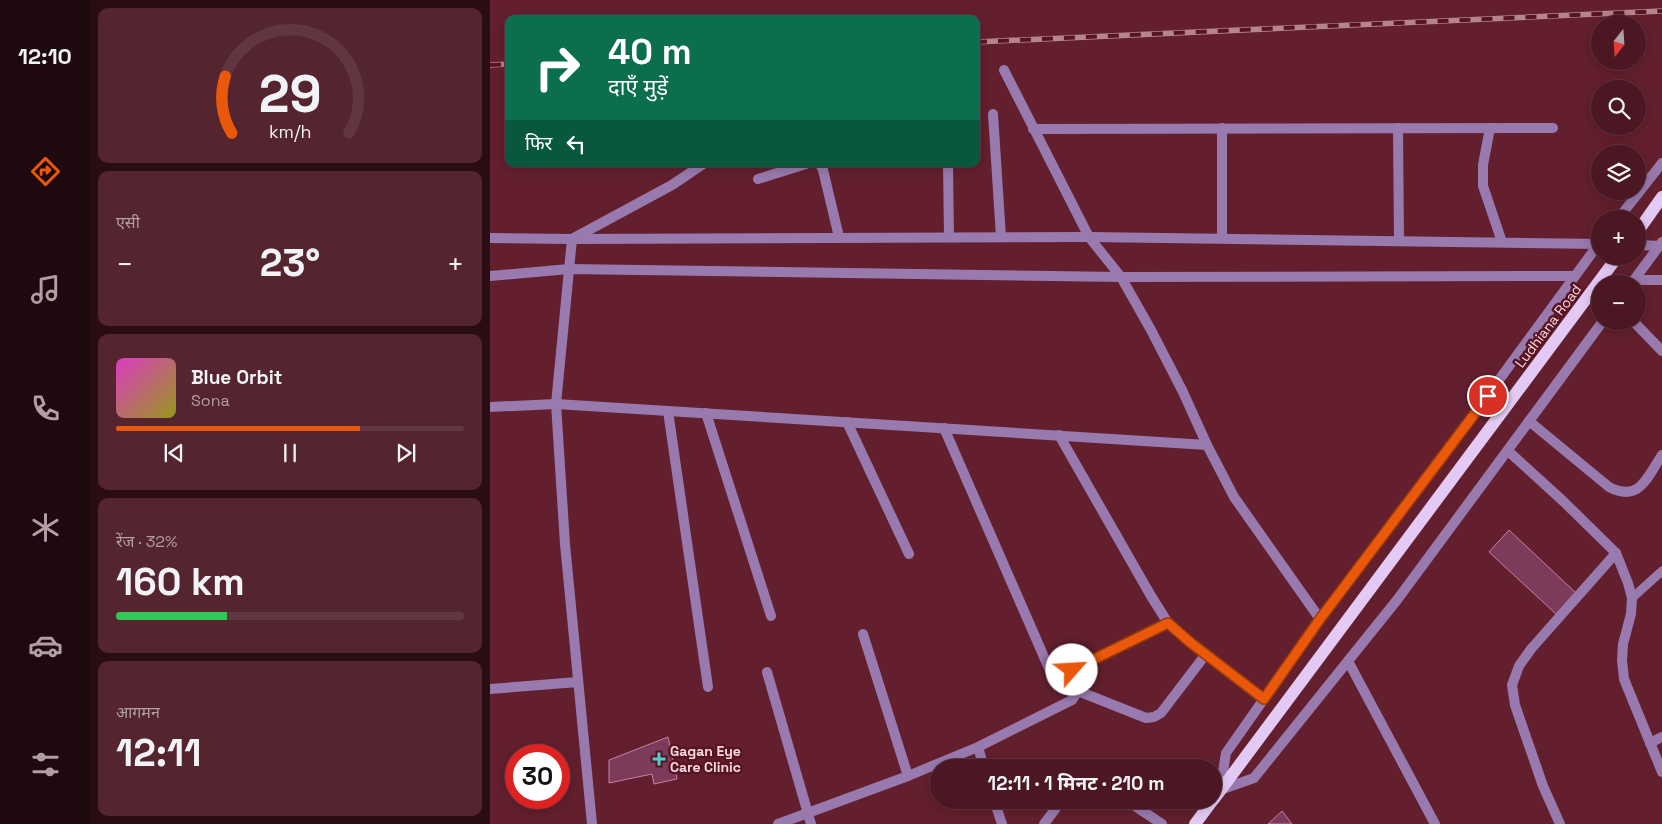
<!DOCTYPE html>
<html lang="hi">
<head>
<meta charset="utf-8">
<style>
	body { margin:0; font-family:"Space Grotesk","Noto Sans Devanagari",sans-serif; background:#54242f; color:#f1f3f6; height:100vh; display:flex; flex-direction:column; font-size:19px; white-space:nowrap }
	* { box-sizing:border-box; margin:0 }
	p { font-size:16px; color:#b29fa5 }
	.icon { flex:none; width:28px; height:28px; fill:none; stroke:currentColor; stroke-width:2; stroke-linecap:round; stroke-linejoin:round }
	.map { position:relative; flex:1; overflow:hidden }
	.side { display:flex; flex-direction:column; gap:8px; padding:8px; background:#290d13; width:400px }
	.side>* { flex:none }
	.guide { position:absolute; left:15px; top:15px; width:475px; height:152px; border-radius:10px; box-shadow:0 2px 12px #0003,0 0 0 1px #613640; background:#0b6e4f; color:#fff; overflow:hidden }
	.needle { width:32px; rotate:197deg }
	.fabs { position:absolute; left:1101px; top:15px; display:grid; gap:10px }
	.fabs a { display:grid; place-items:center; width:55px; height:55px; border-radius:50%; background:#4a1722; box-shadow:0 2px 12px #0003,0 0 0 1px #613640; font-size:25px }
	.speed { position:absolute; left:15px; top:744px; display:flex; gap:10px; font-size:25px; font-weight:700; text-align:center }
	.speed>* { display:grid; place-content:center; width:65px; height:65px; border-radius:50%; background:#4a1722; box-shadow:0 2px 12px #0003,0 0 0 1px #613640; line-height:1 }
	.speed .limit { border:8px solid #d22; background:#fff; color:#111 }
	.pin { position:absolute; display:grid; place-items:center; width:42px; height:42px; color:#fff; margin:-21px; border:2px solid #fff; border-radius:50%; box-shadow:0 1px 5px #0007 }
	.me { position:absolute; width:55px; margin:-28px; rotate:64deg; stroke-linejoin:round; filter:drop-shadow(0 0 4px #0008) }
	.turn { display:flex; align-items:center; gap:18px; height:105px; padding:0 20px; font-size:22px }
	.turn .icon { width:65px; height:65px; stroke-width:2.5 }
	.turn b { display:block; font-size:35px; line-height:42px }
	.then { display:flex; align-items:center; height:48px; padding:0 20px; background:#0003; gap:10px; font-size:19px }
	.big { font-size:38px; font-weight:700; line-height:1.1 }
	.side .tile { flex:1; display:flex; flex-direction:column; justify-content:center; gap:8px; min-width:0; padding:0 18px; border-radius:10px; background:#54242f }
	.side .dial { align-items:center; gap:0 }
	.dial svg { height:130px; overflow:visible; fill:none; stroke:#613640; stroke-width:7; stroke-linecap:round; text-anchor:middle }
	.dial text { fill:#f1f3f6; stroke:none }
	.song { display:flex; align-items:center; gap:15px }
	.cover { width:60px; height:60px; border-radius:8px; background:linear-gradient(135deg,hsl(310 70% 55%),hsl(60 70% 35%)) }
	.played { height:5px; border-radius:2px; background:linear-gradient(90deg,#ea580c 70%,#613640 70%) }
	.keys { display:flex; justify-content:space-around; direction:ltr }
	.heat { display:flex; justify-content:space-between; align-items:center; font-size:28px; direction:ltr }
	.charge { height:8px; border-radius:4px; background:linear-gradient(90deg,#34c759 32%,#613640 0) }
	.trip { position:absolute; left:440px; top:759px; width:292px; height:50px; border-radius:25px; background:#4a1722; box-shadow:0 2px 12px #0003,0 0 0 1px #613640; font-weight:700; line-height:50px; text-align:center }
	main { display:flex; flex:1; min-height:0 }
	.dock { display:flex; flex-direction:column; width:90px; justify-content:space-around; align-items:center; background:#1e090e; color:#b29fa5 }
	.dock .icon { width:35px; height:35px }
	.dock .current { color:#ea580c }
	.dock b { font-size:22px; color:#f1f3f6 }
	.map>svg:first-child { display:block }
	.building { fill:#7c3b5b; stroke:#c981a2 }
	.lines { fill:none; stroke-linecap:round; stroke-linejoin:round }
	.service { stroke:#997aaf; stroke-width:9 }
	.minor { stroke:#997aaf; stroke-width:10 }
	.primary { stroke:#e3caf5; stroke-width:12 }
	.rail-casing { stroke:#b6848d; stroke-width:5.5 }
	.rail { stroke:#571424; stroke-width:4; stroke-dasharray:11; stroke-linecap:butt }
	.route-casing { stroke:#983908; stroke-width:12 }
	.route { stroke:#ea580c; stroke-width:9 }
	.poi-dot { fill:#54cdc8; stroke:#571424; stroke-width:2 }
	.labels { text-anchor:middle; dominant-baseline:central; stroke-width:5; stroke-linejoin:round; paint-order:stroke }
	.street-label { font-size:14px; fill:#fbd8db; stroke:#571424 }
	.poi-label { font-size:14px; font-weight:bold; fill:#fbd8db; stroke:#571424; text-anchor:start }
</style>
</head>
<body>
<main>
<nav class="dock">
<b>12:10</b>
<svg class="icon current" aria-label="directions" viewBox="0 0 24 24"><path d="M12 3l9 9-9 9-9-9zM9 14v-3h6M13 9l2 2-2 2"/></svg>
<svg class="icon" aria-label="music" viewBox="0 0 24 24"><path d="M9 18V5l10-2v13"/><circle cx="6" cy="18" r="3"/><circle cx="16" cy="16" r="3"/></svg>
<svg class="icon" aria-label="phone" viewBox="0 0 24 24"><path d="M5 4h4l2 5-3 2q2 4 5 5l2-3 5 2v4C11 20 4 13 5 4z"/></svg>
<svg class="icon" aria-label="climate" viewBox="0 0 24 24"><path d="M12 3v18M4 7l16 10M4 17L20 7"/></svg>
<svg class="icon" aria-label="car" viewBox="0 0 24 24"><path d="M5 17H2v-5l4-1 3-4h7l3 4 3 1v5h-3M9 17h6M6 11h13"/><circle cx="7" cy="17" r="2"/><circle cx="17" cy="17" r="2"/></svg>
<svg class="icon" aria-label="filters" viewBox="0 0 24 24"><path d="M4 7h16M4 17h16"/><circle cx="9" cy="7" r="2"/><circle cx="15" cy="17" r="2"/></svg>
</nav>
<section class="side">
<div class="tile dial"><svg viewBox="0 0 100 80">
<path d="M14 69A42 42 0 1 1 86 69"/>
<path d="M14 69A42 42 0 0 1 10 34" stroke="#ea580c"/>
<text x="50" y="56" font-size="32" font-weight="700">29</text>
<text x="50" y="72" font-size="11">km/h</text>
</svg></div>
<div class="tile"><p>एसी</p>
<div class="heat"><a>−</a><b class="big">23°</b><a>+</a></div>
</div>
<div class="tile">
<div class="song"><i class="cover"></i><div><b>Blue Orbit</b><p>Sona</p></div></div>
<div class="played"></div>
<div class="keys"><svg class="icon" aria-label="previous" viewBox="0 0 24 24"><path d="M18 5L8 12l10 7zM5 5v14"/></svg><svg class="icon" aria-label="pause" viewBox="0 0 24 24"><path d="M8 5v14M16 5v14"/></svg><svg class="icon" aria-label="next" viewBox="0 0 24 24"><path d="M6 5l10 7-10 7zM19 5v14"/></svg></div>
</div>
<div class="tile"><p>रेंज · 32%</p><b class="big">160 km</b><div class="charge"></div></div>
<div class="tile"><p>आगमन</p><b class="big">12:11</b></div>
</section>
<div class="map">
<svg width="1172" height="824" viewBox="0 0 1172 824">
	<rect width="100%" height="100%" fill="#631f2e"/>
	<g class="building">
		<polygon points="1019,530 1086,593 1066,614 999,552"/>
		<polygon points="178,737 187,779 164,784 162,774 119,783 119,760"/>
		<polygon points="792,811 802,824 778,824"/>
	</g>
	<g class="lines">
		<polyline class="service" points="1142,598 1172,571"/>
		<g class="minor">
			<polyline points="514,70 599,237 631,277 661,330 693,392 717,445 744,497 830,619"/>
			<polyline points="503,114 511,237"/>
			<polyline points="732,128 732,237"/>
			<polyline points="908,128 909,240"/>
			<polyline points="1000,128 993,165 993,186 1012,242"/>
			<polyline points="543,129 1063,128"/>
			<polyline points="213,164 182,185 82,239 599,237 1110,244"/>
			<polyline points="330,164 333,170 349,237"/>
			<polyline points="458,164 459,237"/>
			<polyline points="268,179 316,164"/>
			<polyline points="1128,219 1172,163"/>
			<polyline points="0,238 82,239 66,404 75,544 102,824"/>
			<polyline points="1110,242 943,470 830,619 736,753 730,790 764,778 907,600 1113,321"/>
			<polyline points="1148,245 1172,246"/>
			<polyline points="0,276 79,269 631,277 1085,276"/>
			<polyline points="1144,280 1172,280"/>
			<polyline points="1141,284 1172,242"/>
			<polyline points="1143,321 1172,351"/>
			<polyline points="0,407 66,404 717,445"/>
			<polyline points="178,411 218,687"/>
			<polyline points="216,413 281,616"/>
			<path d="M1039,421L1119,487C1150,503 1157,477 1172,455"/>
			<polyline points="357,422 419,554"/>
			<polyline points="454,428 561,673 567,676 582,670 678,623"/>
			<polyline points="569,435 661,596 678,623 701,643 773,699"/>
			<polyline points="1018,451 1073,501 1126,553 1041,649 1029,666 1022,685 1025,705 1053,786 1070,824"/>
			<polyline points="1126,553 1138,583 1142,598 1141,614 1133,644 1132,660 1134,679 1172,772"/>
			<polyline points="373,634 418,776"/>
			<polyline points="858,661 945,824"/>
			<polyline points="277,672 321,824"/>
			<polyline points="0,689 88,682"/>
			<polyline points="588,691 656,718 664,717 671,713 716,654"/>
			<polyline points="1160,743 1172,737"/>
			<polyline points="488,747 494,768"/>
			<polyline points="504,800 512,824"/>
			<polyline points="636,800 672,824"/>
			<polyline points="288,824 418,776 488,747 582,700 588,691 582,670"/>
			<polyline points="554,824 572,800"/>
		</g>
		<g class="primary">
			<polyline points="1148,231 1172,197"/>
			<polyline points="724,799 1128,256"/>
			<polyline points="705,824 723,800"/>
		</g>
		<g class="rail-casing">
			<g id="rail">
				<polyline points="486,42 1172,11"/>
				<polyline points="0,65 19,64"/>
			</g>
		</g>
		<use href="#rail" class="rail"/>
	</g>
	<g class="lines">
		<g class="route-casing">
			<polyline id="route" points="582,670 678,623 701,643 774,699 830,619 998,396"/>
		</g>
		<use href="#route" class="route"/>
	</g>
	<path class="poi-dot" d="M166.5 751.5h5v5h5v5h-5v5h-5v-5h-5v-5h5z"/>
	<g class="labels">
		<g class="street-label">
			<text transform="translate(1058 326) rotate(-53)">Ludhiana Road</text>
		</g>
		<g class="poi-label">
			<text x="180" y="751">Gagan Eye<tspan x="180" dy="16">Care Clinic</tspan></text>
		</g>
	</g>
</svg>
<div class="fabs">
<a><svg class="needle" viewBox="-14 -14 28 28"><path d="M0-13l5 13h-10z" fill="#e53935"/><path d="M0 13l5-13h-10z" fill="#b29fa5"/></svg></a>
<a><svg class="icon" aria-label="search" viewBox="0 0 24 24"><circle cx="10" cy="10" r="6"/><path d="M15 15l6 6"/></svg></a>
<a><svg class="icon" aria-label="layers" viewBox="0 0 24 24"><path d="M12 4l9 5-9 5-9-5zM3 14l9 5 9-5"/></svg></a>
<a>+</a>
<a>−</a>
</div>
<div class="speed"><div class="limit">30</div></div>
<div class="pin" style="left:998px;top:396px;background:#d93025"><svg class="icon" aria-label="arrive" viewBox="0 0 24 24"><path d="M6 21V4h12l-3 4 3 4H6"/></svg></div>
<svg class="me" style="left:582px;top:670px" viewBox="-20 -20 40 40"><circle r="19" fill="#fff"/><path d="M0-13L10 11 0 6-10 11z" fill="#ea580c"/></svg>
<div class="trip">12:11 · 1 मिनट · 210 m</div>
<div class="guide">
<div class="turn"><svg class="icon" aria-label="right" viewBox="0 0 24 24"><path d="M7 20v-9h11M14 6l5 5-5 5"/></svg><div><b>40 m</b>दाएँ मुड़ें</div></div>
<div class="then">फिर<svg class="icon" aria-label="left" viewBox="0 0 24 24"><path d="M17 20v-9H6M10 6l-5 5 5 5"/></svg></div>
</div>
</div>
</main>
</body>
</html>
